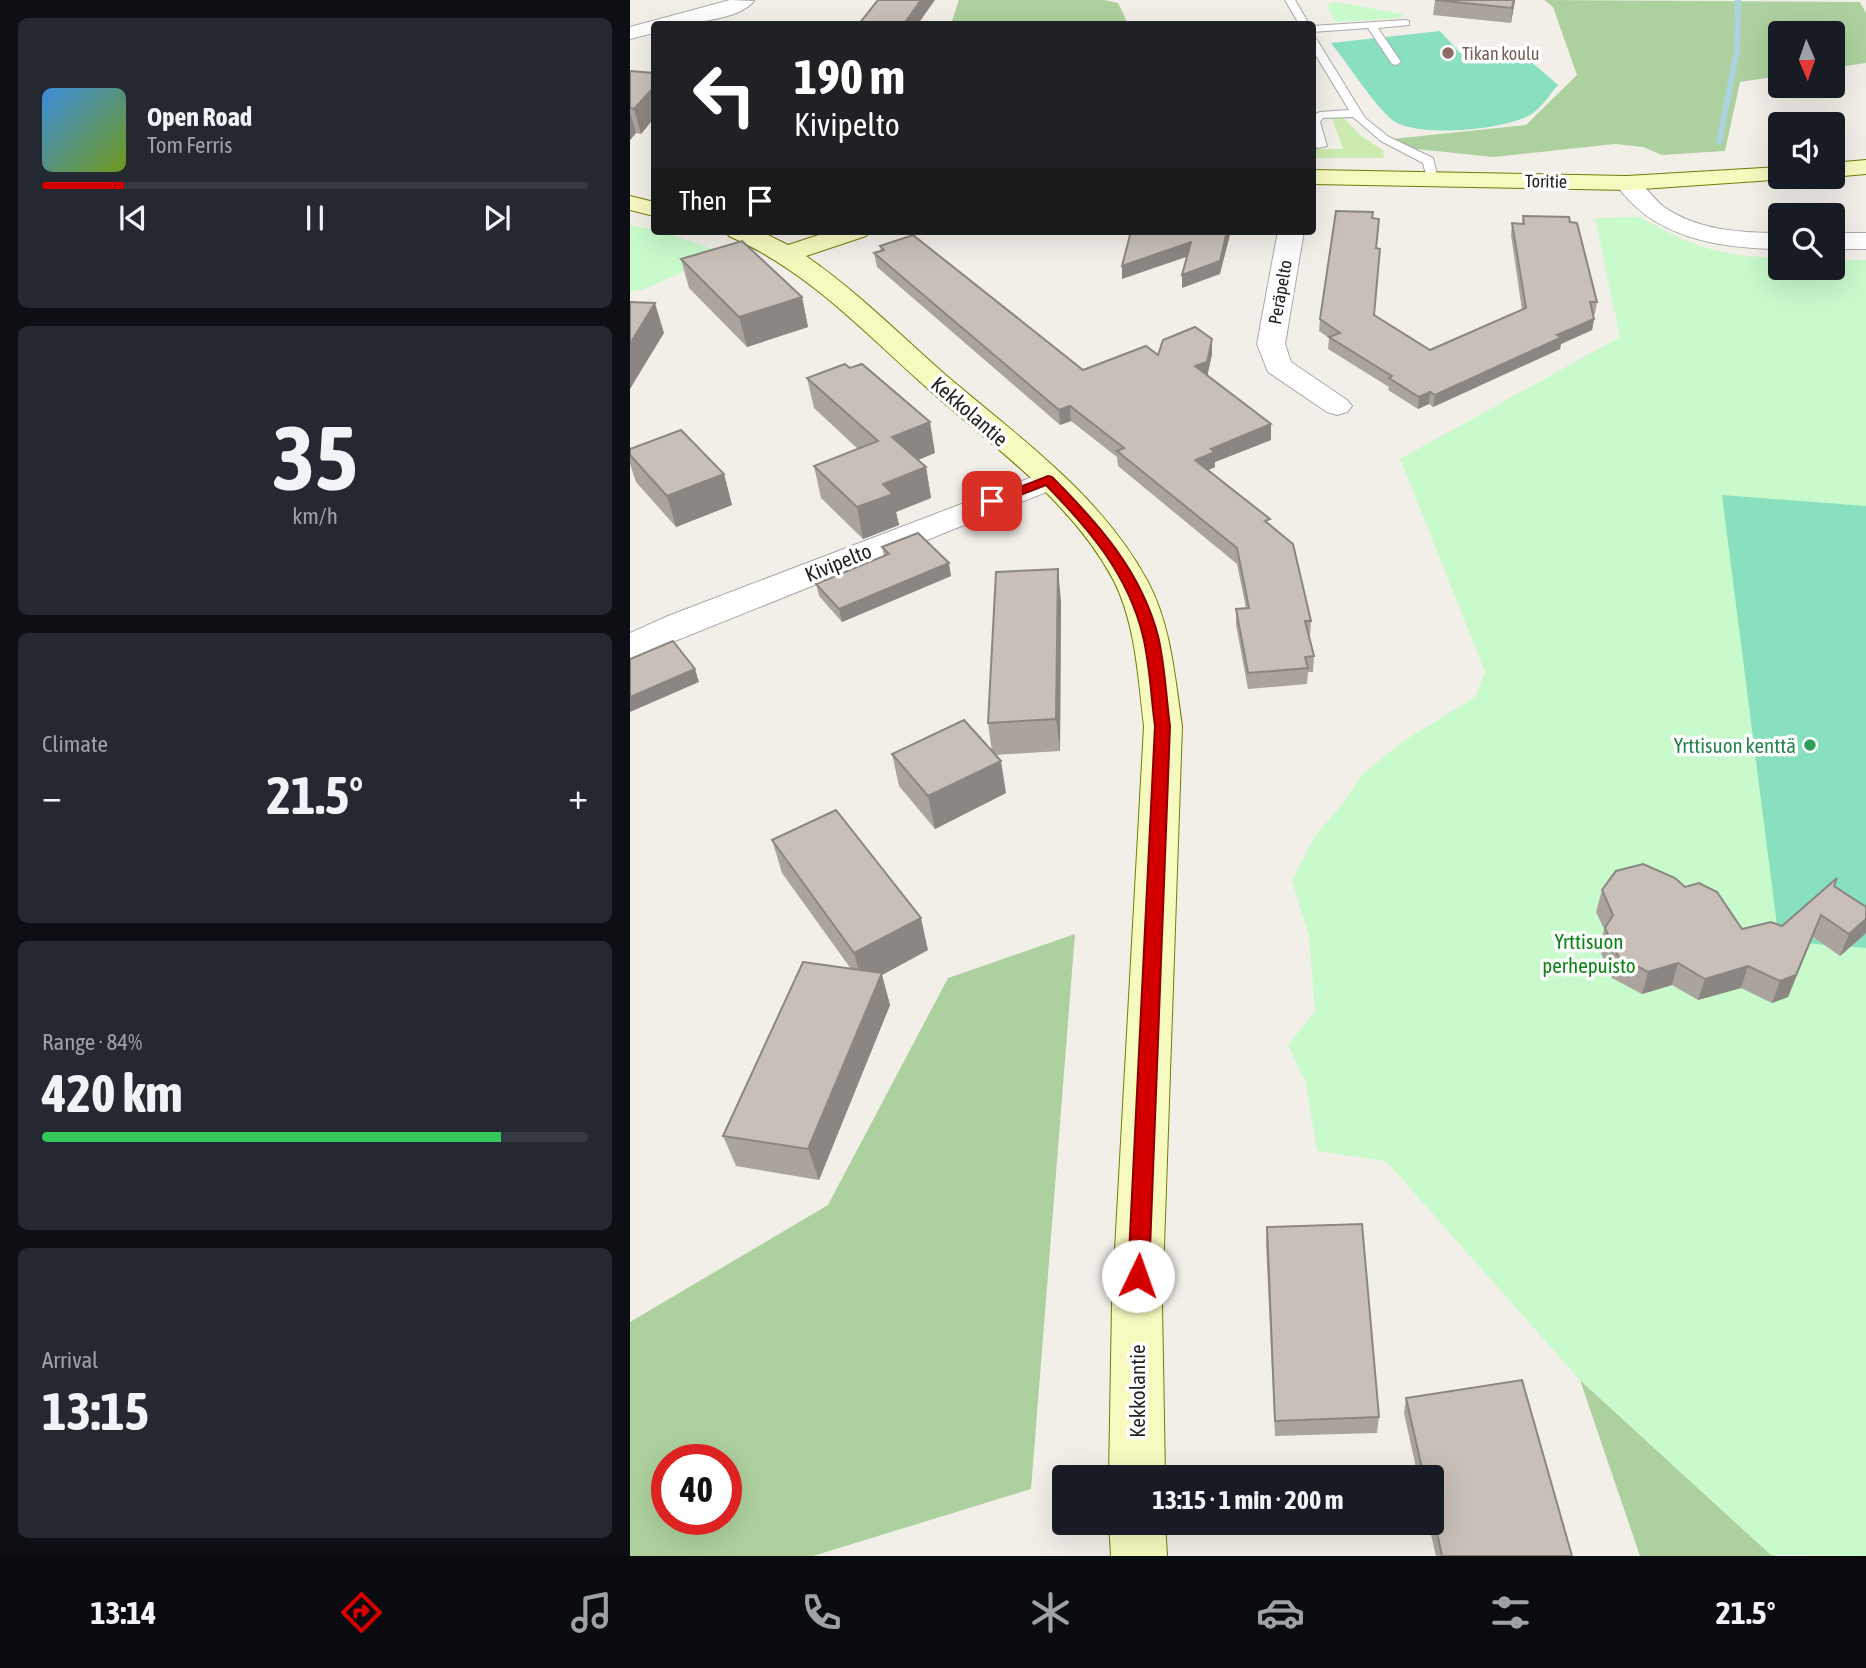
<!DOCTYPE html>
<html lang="en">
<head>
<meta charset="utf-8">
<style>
	body { margin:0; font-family:"Asap Condensed",sans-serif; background:#242831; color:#f1f3f6; height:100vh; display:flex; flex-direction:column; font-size:26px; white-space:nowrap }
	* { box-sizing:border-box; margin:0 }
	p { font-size:23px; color:#9ea1a6 }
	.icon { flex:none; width:38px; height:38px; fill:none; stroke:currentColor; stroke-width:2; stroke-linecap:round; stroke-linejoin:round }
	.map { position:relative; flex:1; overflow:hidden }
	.drawer { display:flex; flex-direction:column; gap:18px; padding:18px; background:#0d0f14; width:630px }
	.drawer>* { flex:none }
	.hud { position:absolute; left:21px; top:21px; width:665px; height:214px; border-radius:7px; box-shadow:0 7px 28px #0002; background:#202124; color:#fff; overflow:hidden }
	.needle { width:46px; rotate:178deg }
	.tools { position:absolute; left:1138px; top:21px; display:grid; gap:14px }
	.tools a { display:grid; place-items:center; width:77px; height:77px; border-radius:7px; background:#171b24; box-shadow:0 7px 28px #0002; font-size:35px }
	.speed { position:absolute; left:21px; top:1444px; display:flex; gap:14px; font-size:35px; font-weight:700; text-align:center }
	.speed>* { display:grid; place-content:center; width:91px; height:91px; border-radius:50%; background:#171b24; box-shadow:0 7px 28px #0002; line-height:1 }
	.speed .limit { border:10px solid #d22; background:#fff; color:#111 }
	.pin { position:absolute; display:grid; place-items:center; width:60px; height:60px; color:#fff; margin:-30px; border-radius:14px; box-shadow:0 4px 10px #0006 }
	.me { position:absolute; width:77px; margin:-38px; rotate:3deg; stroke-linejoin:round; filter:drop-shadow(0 0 5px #0008) }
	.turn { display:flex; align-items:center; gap:24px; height:147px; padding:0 28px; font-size:32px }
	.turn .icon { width:91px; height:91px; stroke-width:2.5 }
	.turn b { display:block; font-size:49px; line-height:60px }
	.then { display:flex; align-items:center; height:66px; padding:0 28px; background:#0003; gap:14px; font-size:26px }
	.big { font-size:52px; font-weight:700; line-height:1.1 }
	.drawer .widget { flex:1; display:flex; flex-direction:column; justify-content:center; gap:10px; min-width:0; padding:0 24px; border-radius:10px; background:#242831 }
	.drawer .dial { align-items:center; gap:0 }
	.dial b { font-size:91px; line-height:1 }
	.song { display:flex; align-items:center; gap:21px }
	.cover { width:84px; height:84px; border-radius:10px; background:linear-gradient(135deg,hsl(210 70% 55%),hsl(80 70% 35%)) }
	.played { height:7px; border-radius:4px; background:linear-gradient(90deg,#d40000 15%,#363941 15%) }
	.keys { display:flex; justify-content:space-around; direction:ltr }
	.heat { display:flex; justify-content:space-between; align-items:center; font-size:38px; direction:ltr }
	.charge { height:10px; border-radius:5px; background:linear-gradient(90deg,#34c759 84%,#363941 0) }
	.trip { position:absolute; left:422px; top:1465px; width:392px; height:70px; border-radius:7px; background:#171b24; box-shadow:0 7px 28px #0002; font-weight:700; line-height:70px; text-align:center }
	.tabs { display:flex; height:112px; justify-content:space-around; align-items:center; background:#090b0e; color:#9ea1a6 }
	.tabs .icon { width:49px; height:49px }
	.tabs .current { color:#d40000 }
	.tabs b { font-size:32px; color:#f1f3f6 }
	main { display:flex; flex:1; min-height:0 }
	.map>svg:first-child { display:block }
	.grass { fill:#cdebb0 }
	.forest { fill:#add19e; fill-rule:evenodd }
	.park { fill:#c8facc }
	.pitch { fill:#88e0be }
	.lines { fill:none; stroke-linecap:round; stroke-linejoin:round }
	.stream { fill:#aad3df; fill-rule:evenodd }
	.lane-casing { stroke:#a9a9a9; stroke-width:2 }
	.street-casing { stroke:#a9a9a9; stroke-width:2 }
	.secondary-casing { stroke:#707d05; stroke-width:2 }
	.lane { fill:#fff; fill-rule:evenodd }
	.street { fill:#fff; fill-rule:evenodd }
	.secondary { fill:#f7fabf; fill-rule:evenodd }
	.wall { fill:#aba49e }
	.shaded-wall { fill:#8b8681 }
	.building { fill:#c7bfb8; stroke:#8b8681; stroke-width:2 }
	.route { fill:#d40000; stroke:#8a0000; stroke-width:2 }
	.education-dot { fill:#8d6e63; stroke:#fff; stroke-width:2.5 }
	.leisure-dot { fill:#2e9e5b; stroke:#fff; stroke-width:2.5 }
	.labels { text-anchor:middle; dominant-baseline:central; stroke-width:7; stroke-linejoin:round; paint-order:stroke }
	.far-education-label { font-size:18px; fill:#785e54; stroke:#fff; text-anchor:start }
	.far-street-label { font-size:18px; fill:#222; stroke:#fff }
	.street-label { font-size:21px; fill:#222; stroke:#fff }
	.leisure-label { font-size:21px; fill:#27864d; stroke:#fff; text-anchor:end }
	.park-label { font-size:21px; fill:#0c8416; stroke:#fff }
</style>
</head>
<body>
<main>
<section class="drawer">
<div class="widget">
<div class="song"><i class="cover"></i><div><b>Open Road</b><p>Tom Ferris</p></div></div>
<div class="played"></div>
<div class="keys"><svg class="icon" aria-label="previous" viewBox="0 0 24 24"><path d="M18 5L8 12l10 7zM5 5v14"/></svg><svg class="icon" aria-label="pause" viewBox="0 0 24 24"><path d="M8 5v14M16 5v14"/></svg><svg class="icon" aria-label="next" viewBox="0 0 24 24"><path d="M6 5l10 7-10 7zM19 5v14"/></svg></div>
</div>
<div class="widget dial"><b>35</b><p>km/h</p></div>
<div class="widget"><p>Climate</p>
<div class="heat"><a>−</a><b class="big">21.5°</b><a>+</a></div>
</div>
<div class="widget"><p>Range · 84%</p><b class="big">420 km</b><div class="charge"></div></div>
<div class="widget"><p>Arrival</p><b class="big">13:15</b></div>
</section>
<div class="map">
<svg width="1236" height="1556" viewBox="0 0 1236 1556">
	<rect width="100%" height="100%" fill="#f2efe9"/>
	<polygon class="grass" points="713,117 731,136 753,150 754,158 683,158 682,149 713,149 702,118"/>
	<g class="forest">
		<polygon points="329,0 474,0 488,3 498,24 321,24"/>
		<polygon points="914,0 1230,2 1236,13 1236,63 1202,68 1202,33 1150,33 1150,76 1110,82 1095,151 1032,155 1013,147 985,144 863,157 786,149 762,139 896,125 947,75 923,7"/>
		<path d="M445,934L401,1489L183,1556H0V1322L198,1205L318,978ZM37,1460H96V1519H37Z"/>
		<polygon points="950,1380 1141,1555 1148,1556 1010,1556"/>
	</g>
	<g class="park">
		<polygon points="705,2 773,14 770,18 706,22 697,5"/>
		<path d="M1010,217C1063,247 1088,256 1150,258V268H1202V260H1236V1556L1141,1555L950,1380L756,1161L687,1151L676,1083L658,1045L685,1012L679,936L662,881L685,836L715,801L732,775L772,742L845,697L855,672L770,459L990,337L965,218Z"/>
		<polygon points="0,225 30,231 95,253 15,289 0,292"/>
	</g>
	<g class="pitch">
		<path d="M810,31L830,53L884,47L928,85C920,94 912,107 903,113C879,130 784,139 761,119C742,102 718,64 701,43Z"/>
		<polygon points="1092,495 1236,506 1236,948 1149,941"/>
	</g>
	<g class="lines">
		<polygon class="stream" points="1105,0 1111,0 1110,50 1092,143 1089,145 1086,143 1104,50"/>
		<g class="lane-casing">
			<g id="lane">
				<polygon points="655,0 665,0 679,24 669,24"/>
				<polygon points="775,20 779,21 779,25 748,28 771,62 766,65 762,64 738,28 682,32 682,26"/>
				<polygon points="682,37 687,40 735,118 759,137 803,158 808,179 806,182 798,182 793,163 751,141 723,117 693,118 690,122 697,146 687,148 682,136 682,116 690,112 719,110 682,49"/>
			</g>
		</g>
		<g class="street-casing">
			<g id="street">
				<path d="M100,0L124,1C107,22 50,24 24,24V33L0,39V27Z"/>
				<path d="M997,176C1012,179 1021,197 1034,207C1067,230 1110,233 1150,233V249C1087,248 1023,238 985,183L988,178Z"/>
				<polygon points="648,231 674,231 655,344 661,362 717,400 722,406 717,412 707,415 697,412 638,372 627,344"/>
				<rect x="1202" y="233" width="34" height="16"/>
				<polygon points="418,471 429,473 434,480 429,487 0,659 0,633 38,616"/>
			</g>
		</g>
		<g class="secondary-casing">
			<g id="secondary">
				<polygon points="1236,160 1236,174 1202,177 1200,177 1202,177 1202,163"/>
				<polygon points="1150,167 1150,177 1160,177 1159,179 997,190 682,184 682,170 997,176"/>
				<polygon points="0,196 24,202 24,216 0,210"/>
				<path d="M95,231H130L158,245L201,231H240L236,236L176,256C228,292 271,336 318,377C390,438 472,496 518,582C541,625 545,678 552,726L532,1304L535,1477H479L482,1304L514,726C508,678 506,625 484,581C442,501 362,446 296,387C233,331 178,271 99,236Z"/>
				<polygon points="479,1522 535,1522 537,1556 481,1556"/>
			</g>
		</g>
		<use href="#lane" class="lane"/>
		<use href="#street" class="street"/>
		<use href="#secondary" class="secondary"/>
	</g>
	<g class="wall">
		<polygon points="805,0 885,0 881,23 803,15"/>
		<polygon points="0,71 24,73 24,118 11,134 6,133 0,140"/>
		<polygon points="893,216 940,222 967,302 965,314 963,314 964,319 962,330 931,344 930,349 803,407 799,404 788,409 758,390 759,387 698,349 699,338 689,331 690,319 743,219 747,248 744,316 800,350 892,310 881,235 882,223 892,224"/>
		<polygon points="250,246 453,370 528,355 582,354 577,376 641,424 641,440 585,462 585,467 578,470 640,526 681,621 680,637 679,637 684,656 683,672 678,672 677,684 618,689 606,625 606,609 616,608 607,564 488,466 487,457 441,421 430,425 247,267 244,253 251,251"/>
		<polygon points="51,259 172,297 178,327 117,347 59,288"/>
		<polygon points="220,368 305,453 288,460 296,467 301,498 266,512 269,525 233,539 191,498 184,466 228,449 184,408 177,378"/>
		<polygon points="0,449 94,474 102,505 46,527 6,482 0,464"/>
		<polygon points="252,547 321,576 212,622 189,596 186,584 254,556"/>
		<polygon points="431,601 430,751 365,755 376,793 305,829 269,786 262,754 362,752 358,723"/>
		<polygon points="142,840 298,950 252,975 260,1005 189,1180 106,1166 93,1136 221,969 152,873"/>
		<polygon points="1204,886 1236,907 1236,931 1235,934 1210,956 1183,937 1158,997 1142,1003 1111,988 1068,1000 1042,985 1012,994 982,978 969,949 974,929 966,912 972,890 1055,887 1112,929 1152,926"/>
		<polygon points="637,1227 749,1417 747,1433 645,1436 636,1244"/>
		<polygon points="776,1398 942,1556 806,1556 798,1522 802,1522 802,1477 788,1477 774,1413"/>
	</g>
	<g class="shaded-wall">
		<polygon points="291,0 305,0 288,24 274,24"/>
		<polygon points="884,0 885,0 881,23 882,8"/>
		<polygon points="24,87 24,118 11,134 4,109"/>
		<polygon points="0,112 6,133 0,140"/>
		<polygon points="597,231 601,231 590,274 552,288 552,275"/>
		<polygon points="561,242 562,255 492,279 492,266"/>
		<polygon points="172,297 178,327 117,347 109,317"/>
		<polygon points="25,303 34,333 0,389 0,344"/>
		<polygon points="964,319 962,330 931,344 930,349 803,407 805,395 927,335"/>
		<polygon points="582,339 582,354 577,377 565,366"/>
		<polygon points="800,392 799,404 788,409 789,397"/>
		<polygon points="440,406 441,421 430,425 429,410"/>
		<polygon points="300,422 305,453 268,468 262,437"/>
		<polygon points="641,424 641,440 585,462 585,467 565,476 565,460 581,449"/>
		<polygon points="296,467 301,498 266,512 269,525 233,539 227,507 253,484"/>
		<polygon points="94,474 102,505 46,527 37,496"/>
		<polygon points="319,563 321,576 212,622 209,609"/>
		<polygon points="428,569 431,601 430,751 426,719"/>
		<polygon points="65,669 69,682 0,712 0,697"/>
		<polygon points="371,761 376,793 305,829 298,796"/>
		<polygon points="1191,915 1158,997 1142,1003 1150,981"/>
		<polygon points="291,918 298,950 252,975 260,1005 189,1180 178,1149 233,985 224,953"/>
		<polygon points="1236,919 1236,931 1235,934 1210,956 1219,934"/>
		<polygon points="1048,963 1042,985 1012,994 1018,972"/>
		<polygon points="1118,966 1111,988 1068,1000 1075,979"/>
	</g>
	<g class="building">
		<polygon points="248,0 291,0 274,24 229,24"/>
		<polygon points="805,0 884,0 882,8"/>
		<polygon points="0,71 24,73 24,87 4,109 0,108"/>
		<polygon points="706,211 743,212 742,218 749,219 746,248 750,249 744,315 800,350 896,308 882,223 894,224 893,216 939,217 940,222 947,223 967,302 960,302 964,319 927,335 932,337 805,395 800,392 789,397 759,378 762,376 699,337 710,333 690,319"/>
		<polygon points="501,231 597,231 590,261 552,275 561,242 492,266"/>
		<polygon points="283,235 453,370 516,346 528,355 533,340 565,327 582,339 577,362 565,366 641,424 581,449 585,452 565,460 640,519 635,521 663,544 681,621 675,621 684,656 675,657 678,668 618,673 606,609 619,608 607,548 487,451 494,448 440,406 429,410 244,253 254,250 250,246"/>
		<polygon points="112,241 172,297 109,317 51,259"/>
		<polygon points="0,302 25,303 0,344"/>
		<polygon points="215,364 220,368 232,364 300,422 262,437 296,467 253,484 263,494 227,507 184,466 248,441 177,378"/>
		<polygon points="51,430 94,474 37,496 0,455 0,449"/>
		<polygon points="288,533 319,563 209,609 186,584 259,554 252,547"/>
		<polygon points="428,569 426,719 358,723 366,572"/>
		<polygon points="43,641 65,669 0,697 0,659"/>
		<polygon points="334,720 371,761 298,796 262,754"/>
		<polygon points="206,810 291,918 224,953 142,840"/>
		<polygon points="1013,864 1045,878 1055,887 1069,883 1087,892 1112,929 1141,922 1152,926 1207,878 1204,886 1236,907 1236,919 1219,934 1191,915 1166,975 1150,981 1118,966 1075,979 1048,963 1018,972 988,956 975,928 983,915 972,890 986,871"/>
		<polygon points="173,962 252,973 178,1149 93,1136"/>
		<polygon points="732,1224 749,1417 645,1421 637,1227"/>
		<polygon points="892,1380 942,1556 812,1556 802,1509 802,1477 794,1477 776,1398"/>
	</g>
	<path class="route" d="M418,476L422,477C468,523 511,571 528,636C535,665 536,697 540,726L519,1276L516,1283L508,1286L501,1283L498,1276L525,726C521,697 520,665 513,636C498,574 459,529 416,485L367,504L362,505L355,501Z"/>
	<circle class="education-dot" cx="818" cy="53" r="7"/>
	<circle class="leisure-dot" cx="1180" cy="745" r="7"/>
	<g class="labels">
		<g class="far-education-label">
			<text x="832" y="53">Tikan koulu</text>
		</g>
		<g class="far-street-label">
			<text transform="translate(916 181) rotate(1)">Toritie</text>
			<text transform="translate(650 292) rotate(-80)">Peräpelto</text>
		</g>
		<g class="street-label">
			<text transform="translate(340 411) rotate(41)">Kekkolantie</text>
			<text transform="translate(208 562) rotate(-22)">Kivipelto</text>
			<text transform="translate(507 1391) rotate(-90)">Kekkolantie</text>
		</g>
		<g class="leisure-label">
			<text x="1166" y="745">Yrttisuon kenttä</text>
		</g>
		<g class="park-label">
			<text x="959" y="941">Yrttisuon<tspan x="959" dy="24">perhepuisto</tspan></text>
		</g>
	</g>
</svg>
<div class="tools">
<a><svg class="needle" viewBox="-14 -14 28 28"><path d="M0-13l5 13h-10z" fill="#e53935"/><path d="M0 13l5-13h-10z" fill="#9ea1a6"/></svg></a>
<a><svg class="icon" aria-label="sound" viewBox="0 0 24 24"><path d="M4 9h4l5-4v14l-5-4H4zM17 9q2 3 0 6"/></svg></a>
<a><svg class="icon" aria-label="search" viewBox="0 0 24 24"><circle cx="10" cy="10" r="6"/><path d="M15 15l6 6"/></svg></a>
</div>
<div class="speed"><div class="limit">40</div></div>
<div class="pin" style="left:362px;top:501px;background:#d93025"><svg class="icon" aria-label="arrive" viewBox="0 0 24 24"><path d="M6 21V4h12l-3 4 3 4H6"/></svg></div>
<svg class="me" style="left:508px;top:1276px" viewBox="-20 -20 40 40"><circle r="19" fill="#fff"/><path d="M0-13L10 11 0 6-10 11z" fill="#d40000"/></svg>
<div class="trip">13:15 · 1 min · 200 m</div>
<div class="hud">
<div class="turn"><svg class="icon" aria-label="left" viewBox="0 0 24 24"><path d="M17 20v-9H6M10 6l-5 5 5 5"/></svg><div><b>190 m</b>Kivipelto</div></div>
<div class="then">Then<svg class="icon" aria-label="arrive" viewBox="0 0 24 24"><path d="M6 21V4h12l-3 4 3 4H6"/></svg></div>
</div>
</div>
</main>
<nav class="tabs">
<b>13:14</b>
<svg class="icon current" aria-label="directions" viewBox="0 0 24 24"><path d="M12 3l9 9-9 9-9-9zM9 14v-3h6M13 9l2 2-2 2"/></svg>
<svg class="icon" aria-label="music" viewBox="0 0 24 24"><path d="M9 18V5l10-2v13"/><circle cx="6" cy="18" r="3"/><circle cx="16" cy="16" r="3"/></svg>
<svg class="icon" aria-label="phone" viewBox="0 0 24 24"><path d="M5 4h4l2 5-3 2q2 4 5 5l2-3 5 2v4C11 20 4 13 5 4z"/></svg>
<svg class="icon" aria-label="climate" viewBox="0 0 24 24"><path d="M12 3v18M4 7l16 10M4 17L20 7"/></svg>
<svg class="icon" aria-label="car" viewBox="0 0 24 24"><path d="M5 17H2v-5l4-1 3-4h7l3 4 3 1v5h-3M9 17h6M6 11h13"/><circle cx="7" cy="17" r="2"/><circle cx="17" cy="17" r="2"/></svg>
<svg class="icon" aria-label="filters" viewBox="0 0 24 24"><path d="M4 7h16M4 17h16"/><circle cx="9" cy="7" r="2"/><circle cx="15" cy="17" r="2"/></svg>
<b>21.5°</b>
</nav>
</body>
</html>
